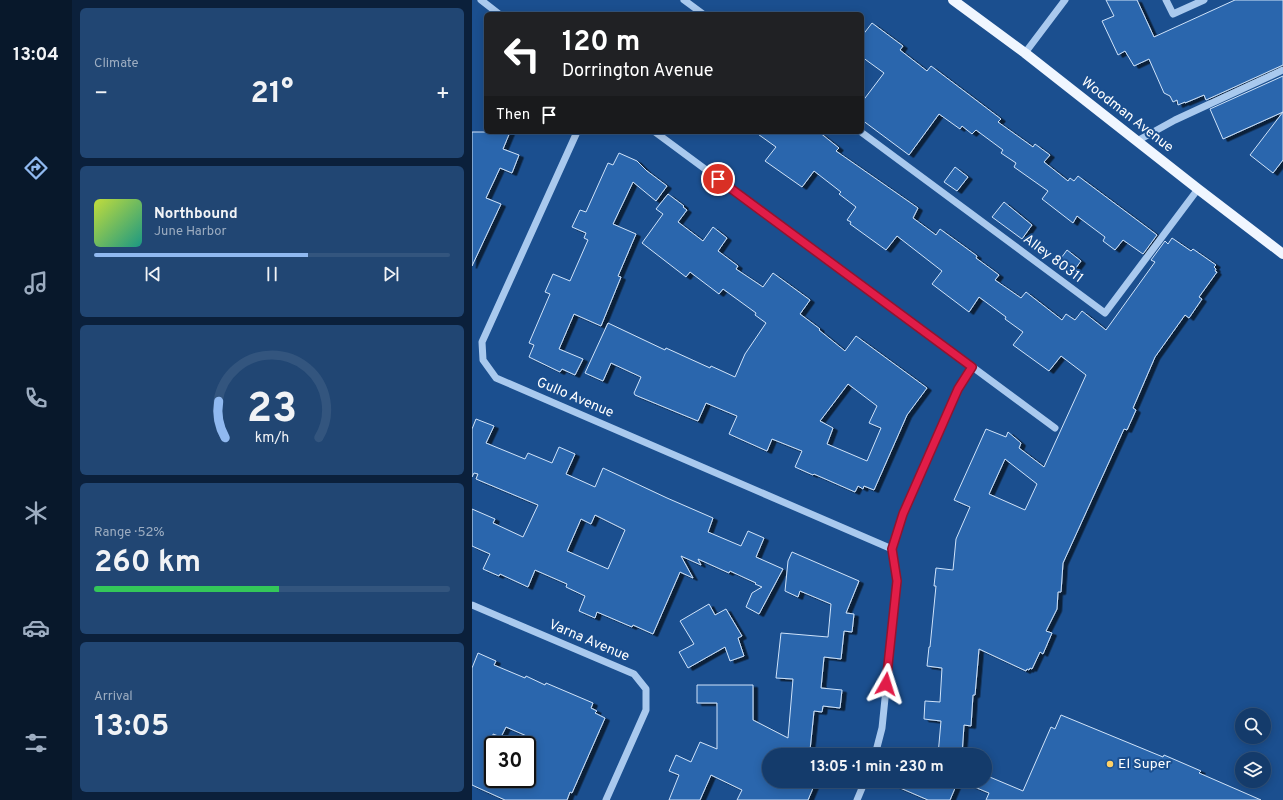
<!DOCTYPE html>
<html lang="en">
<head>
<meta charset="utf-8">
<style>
	body { margin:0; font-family:Overpass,sans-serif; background:#214673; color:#f1f3f6; height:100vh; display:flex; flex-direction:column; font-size:15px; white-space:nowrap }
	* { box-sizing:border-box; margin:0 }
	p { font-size:13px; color:#9dadc1 }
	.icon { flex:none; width:22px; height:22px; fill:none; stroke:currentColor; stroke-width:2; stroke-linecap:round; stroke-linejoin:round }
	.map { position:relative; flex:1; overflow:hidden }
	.drawer { display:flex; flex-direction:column; gap:8px; padding:8px; background:#0b203b; width:400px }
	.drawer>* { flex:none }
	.top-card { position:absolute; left:12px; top:12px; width:380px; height:122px; border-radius:6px; box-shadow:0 2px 10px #0003,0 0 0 1px #33557e; background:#202124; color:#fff; overflow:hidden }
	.buttons { position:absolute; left:763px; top:708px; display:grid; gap:8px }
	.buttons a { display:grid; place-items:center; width:36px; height:36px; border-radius:50%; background:#143b6b; box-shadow:0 2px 10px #0003,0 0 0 1px #33557e; font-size:20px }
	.speed { position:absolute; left:12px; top:736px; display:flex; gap:8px; font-size:20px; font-weight:700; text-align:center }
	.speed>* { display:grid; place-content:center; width:52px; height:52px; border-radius:50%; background:#143b6b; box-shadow:0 2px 10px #0003,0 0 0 1px #33557e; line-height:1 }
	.speed .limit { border:2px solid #111; border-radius:6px; background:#fff; color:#111 }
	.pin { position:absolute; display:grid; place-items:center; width:34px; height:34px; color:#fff; margin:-17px; border:2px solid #fff; border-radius:50%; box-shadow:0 1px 4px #0007 }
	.me { position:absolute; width:44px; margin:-22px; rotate:6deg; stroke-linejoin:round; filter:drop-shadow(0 0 3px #0008) }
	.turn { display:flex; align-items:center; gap:14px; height:84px; padding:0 12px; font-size:18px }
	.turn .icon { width:52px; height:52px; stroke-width:2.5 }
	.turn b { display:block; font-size:28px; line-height:34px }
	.then { display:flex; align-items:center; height:38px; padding:0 12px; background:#0003; gap:8px; font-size:15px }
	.big { font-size:30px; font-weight:700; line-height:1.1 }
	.drawer .card { flex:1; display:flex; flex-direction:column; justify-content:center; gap:6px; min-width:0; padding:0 14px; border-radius:6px; background:#214673 }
	.drawer .dial { align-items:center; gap:0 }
	.dial svg { height:104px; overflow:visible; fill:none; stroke:#33557e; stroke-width:7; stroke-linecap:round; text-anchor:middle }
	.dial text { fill:#f1f3f6; stroke:none }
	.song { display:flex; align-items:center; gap:12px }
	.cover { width:48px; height:48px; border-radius:6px; background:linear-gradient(135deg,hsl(70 70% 55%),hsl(170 70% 35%)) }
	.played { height:4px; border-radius:2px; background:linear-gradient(90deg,#90b9f0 60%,#33557e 60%) }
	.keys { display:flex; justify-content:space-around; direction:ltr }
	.heat { display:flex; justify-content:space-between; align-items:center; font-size:22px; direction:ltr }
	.charge { height:6px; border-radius:3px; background:linear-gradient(90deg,#34c759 52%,#33557e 0) }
	.trip { position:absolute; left:290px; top:748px; width:230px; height:40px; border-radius:20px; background:#143b6b; box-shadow:0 2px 10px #0003,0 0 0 1px #33557e; font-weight:700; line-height:40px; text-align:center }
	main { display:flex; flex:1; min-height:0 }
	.menu { display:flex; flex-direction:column; width:72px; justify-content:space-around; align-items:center; background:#08182b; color:#9dadc1 }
	.menu .icon { width:28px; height:28px }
	.menu .current { color:#90b9f0 }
	.menu b { font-size:18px; color:#f1f3f6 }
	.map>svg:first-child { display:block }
	.building { fill:#2a66ad; stroke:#cfe3fa; fill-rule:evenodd; filter:url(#shadow) }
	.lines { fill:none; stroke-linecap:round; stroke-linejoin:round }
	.minor { stroke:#a9c9ee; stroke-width:7 }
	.major { stroke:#f0f6ff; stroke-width:10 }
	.route-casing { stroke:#92132f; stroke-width:10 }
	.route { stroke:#e11d48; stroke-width:7 }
	.poi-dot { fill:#ffd166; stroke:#1b4f8f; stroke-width:1.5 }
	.labels { text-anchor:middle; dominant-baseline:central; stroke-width:4; stroke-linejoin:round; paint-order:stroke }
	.street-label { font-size:14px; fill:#fff; stroke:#1b4f8f }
	.poi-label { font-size:14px; fill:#fff; stroke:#1b4f8f; text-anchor:start }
</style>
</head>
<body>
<main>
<nav class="menu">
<b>13:04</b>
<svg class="icon current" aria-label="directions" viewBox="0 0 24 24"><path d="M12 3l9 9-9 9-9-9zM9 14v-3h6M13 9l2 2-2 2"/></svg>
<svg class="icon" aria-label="music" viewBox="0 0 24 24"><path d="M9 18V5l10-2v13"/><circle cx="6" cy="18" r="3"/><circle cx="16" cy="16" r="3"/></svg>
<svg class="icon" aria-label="phone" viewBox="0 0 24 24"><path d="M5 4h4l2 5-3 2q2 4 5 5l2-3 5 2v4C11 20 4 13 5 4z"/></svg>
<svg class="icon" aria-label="climate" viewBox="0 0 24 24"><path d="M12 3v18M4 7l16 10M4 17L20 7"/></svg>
<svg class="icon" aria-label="car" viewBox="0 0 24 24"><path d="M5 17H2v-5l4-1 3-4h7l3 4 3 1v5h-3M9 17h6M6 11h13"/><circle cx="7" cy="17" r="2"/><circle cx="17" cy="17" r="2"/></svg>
<svg class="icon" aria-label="filters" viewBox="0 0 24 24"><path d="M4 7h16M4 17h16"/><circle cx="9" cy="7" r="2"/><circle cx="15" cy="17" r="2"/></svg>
</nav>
<section class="drawer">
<div class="card"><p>Climate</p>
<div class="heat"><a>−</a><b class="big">21°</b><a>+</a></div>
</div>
<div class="card">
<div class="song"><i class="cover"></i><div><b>Northbound</b><p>June Harbor</p></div></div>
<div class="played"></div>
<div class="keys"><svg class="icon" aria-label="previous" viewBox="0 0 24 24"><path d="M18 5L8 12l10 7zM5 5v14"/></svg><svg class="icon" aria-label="pause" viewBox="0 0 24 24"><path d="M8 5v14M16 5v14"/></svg><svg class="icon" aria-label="next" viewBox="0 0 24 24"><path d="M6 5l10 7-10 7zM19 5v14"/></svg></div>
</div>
<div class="card dial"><svg viewBox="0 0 100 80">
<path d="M14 69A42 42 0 1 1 86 69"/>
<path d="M14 69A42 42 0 0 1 9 41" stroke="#90b9f0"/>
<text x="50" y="56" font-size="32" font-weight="700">23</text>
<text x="50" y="72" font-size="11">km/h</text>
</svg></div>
<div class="card"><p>Range · 52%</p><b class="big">260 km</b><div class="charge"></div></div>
<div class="card"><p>Arrival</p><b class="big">13:05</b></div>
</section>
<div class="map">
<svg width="811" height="800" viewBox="0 0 811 800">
	<defs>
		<filter id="shadow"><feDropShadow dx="4.5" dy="2.5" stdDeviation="0" flood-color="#0009"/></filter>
	</defs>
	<rect width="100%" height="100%" fill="#1b4f8f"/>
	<g class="building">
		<polygon points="634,0 665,0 682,37 763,0 811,0 811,65 734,100 732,95 713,103 713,102 706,105 705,100 701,102 698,96 692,93 677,59 662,66 653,51 646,55 630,21 642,16"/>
		<polygon points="400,23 431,46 428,50 455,71 459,66 529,119 526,122 561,147 563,144 578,155 572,162 596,181 598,178 602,181 606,176 685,235 671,254 651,240 643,250 631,241 633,237 605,216 601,223 570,199 576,191 542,167 544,163 529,153 531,150 504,130 500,134 490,126 488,129 467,114 437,155 390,120 390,102 412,73 390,57 390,36"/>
		<polygon points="811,76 811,160 801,173 778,155 811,112 751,139 738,109"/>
		<polygon points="0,132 38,132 31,149 47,155 40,173 28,168 14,198 29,204 0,266"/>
		<path d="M283,132H347L367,148L364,151L446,208L441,218L464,235L468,229L505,256L504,258L527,275L523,280L549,298L554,292L590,320L594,314L603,320L610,311L634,330L683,262L679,260L693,241L696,244L700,238L719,251L721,249L744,265L742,267L744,269L743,271L745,272L727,297L730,299L717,318L713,315L683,357L661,408L664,410L655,430L652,429L591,563L589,592H586L585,609L574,631L580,633L571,654L568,652L560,669L558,668L557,670L555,669L554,671L507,649L503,695H501L499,726L492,725L490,755H466L469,721L452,719L453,701L468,702L470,668L455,666L457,647H458L464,586H462L464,568L481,570L484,539L498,507L482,500L514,429L534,437L536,432L549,443L547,448L572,467L614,375L589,356L577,371L541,345L551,332L533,319L534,317L507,297L497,312L460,284L470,271L425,236L414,250L378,224L379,222L375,220L384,207L367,194L369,192L342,171L330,187L293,161L304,147ZM533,459L565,484L553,510L517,494Z"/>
		<polygon points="147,153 165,161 175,171 195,186 184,201 161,182 141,224 164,234 146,276 149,277 129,326 102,314 87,349 111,359 103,375 90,369 88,372 57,357 62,345 57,343 78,294 73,292 81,274 98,281 116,240 112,238 114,233 100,227 108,210 114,212 136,163 141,165"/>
		<polygon points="483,167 496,177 485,191 472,182"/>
		<path d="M196,194L212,206L211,207L215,210L206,222L231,241L241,227L255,238L246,251L266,266L264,269L291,287L301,273L338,300L328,314L348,329L347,330L373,351L384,336L455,388L435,415L402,490L392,486L391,489L386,486L383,492L342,474L341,475L323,467L330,451L300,439L295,451L257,434L265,416L234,403L226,421L163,395L162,393L169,377L139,363L131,381L113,373L136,323L193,350L194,348L238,368L239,366L263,377L273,354L294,323L283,315L284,313L251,289L247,294L218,272L214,277L170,243L191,214L184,209ZM376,384L405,406L397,423L409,428L395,461L355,444L361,428L348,421Z"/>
		<polygon points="532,202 560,225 550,239 520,217"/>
		<polygon points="595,250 609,261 598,276 584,265"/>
		<path d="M4,419L22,426L14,443L53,459L56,453L80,463L87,447L103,454L94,474L123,487L131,468L195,498L241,518L236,532L269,546L276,531L292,538L284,557L311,569L287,614L274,607L280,593L290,587L283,584L284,583L258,571L257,573L226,559L229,565L209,556L221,578L208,572L181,634L161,625L160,627L125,612L123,618L107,611L113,596L94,587L95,584L63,570L56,587L28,574L27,576L11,569L18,554L0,546V509L23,519L21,523L51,537L66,505L4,479L6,474L2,473L0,477V429ZM123,515L153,530L136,569L95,551L109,519L119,524Z"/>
		<polygon points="320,552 387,581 374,613 382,614 380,632 372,631 369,659 352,657 349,688 370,690 368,708 351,706 350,712 342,711 338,750 336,755 297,755 297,781 344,781 336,800 265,800 270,790 239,775 228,800 197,800 207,775 197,771 204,755 219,762 228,742 245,749 245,703 225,703 225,685 281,685 281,720 316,738 321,679 304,678 309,633 356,637 359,604 328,591 326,597 313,591 316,561"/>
		<polygon points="237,604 243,615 254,609 270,636 266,638 272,656 258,661 253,647 216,668 207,652 222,644 208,621"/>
		<path d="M6,653L24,661L22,665L53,678L54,676L73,685L74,683L121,703L119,708L125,711L123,713L133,718L100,793L98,792L95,800H33L0,785V668ZM34,727L64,740L55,760V779H21V734L29,737Z"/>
		<polygon points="589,715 691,757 692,755 729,771 727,773 789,800 514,800 517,793 488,781 513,781 513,775 551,791 579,727 583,729"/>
		<polygon points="412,781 486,781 478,800 456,800"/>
	</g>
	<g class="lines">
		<g class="minor">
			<polyline points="9,0 27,14"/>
			<polyline points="212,0 231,14"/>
			<polyline points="694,0 701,14 732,0"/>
			<polyline points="553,53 593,0"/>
			<polyline points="105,132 10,342 11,360 24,378 420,549"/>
			<polyline points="183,132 583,428"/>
			<polyline points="389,132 633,313 726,189"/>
			<polyline points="665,141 703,120 811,70"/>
			<polyline points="0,605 162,674 174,689 174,710 134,800"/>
			<polyline points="403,755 410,728 425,581 420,549 431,515 486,389 500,367"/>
			<polyline points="385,800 393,781"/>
		</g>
		<polyline class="major" points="481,0 553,53 726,189 811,254"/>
	</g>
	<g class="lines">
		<g class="route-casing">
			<polyline id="route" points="246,179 500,367 486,389 431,514 420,549 425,581 414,684"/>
		</g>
		<use href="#route" class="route"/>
	</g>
	<circle class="poi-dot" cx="638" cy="764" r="4"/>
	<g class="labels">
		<g class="street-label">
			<text transform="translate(655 115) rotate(38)">Woodman Avenue</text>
			<text transform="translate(581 259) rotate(37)">Alley 80311</text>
			<text transform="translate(103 398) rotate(23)">Gullo Avenue</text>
			<text transform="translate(117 641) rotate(23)">Varna Avenue</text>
		</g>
		<g class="poi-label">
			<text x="646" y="764">El Super</text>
		</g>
	</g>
</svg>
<div class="buttons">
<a><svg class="icon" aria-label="search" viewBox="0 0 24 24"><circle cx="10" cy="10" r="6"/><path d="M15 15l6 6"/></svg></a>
<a><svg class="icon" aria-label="layers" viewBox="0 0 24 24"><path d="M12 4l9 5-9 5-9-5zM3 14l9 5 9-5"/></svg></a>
</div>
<div class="speed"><div class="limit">30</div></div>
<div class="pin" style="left:246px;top:179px;background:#d93025"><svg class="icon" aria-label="arrive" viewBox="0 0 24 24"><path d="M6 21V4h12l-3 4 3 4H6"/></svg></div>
<svg class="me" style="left:414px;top:684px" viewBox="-20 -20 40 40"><path d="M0-17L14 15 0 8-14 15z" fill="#e11d48" stroke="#fff" stroke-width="4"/></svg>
<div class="trip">13:05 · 1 min · 230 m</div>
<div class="top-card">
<div class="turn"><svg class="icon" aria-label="left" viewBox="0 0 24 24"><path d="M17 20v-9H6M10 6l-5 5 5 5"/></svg><div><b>120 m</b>Dorrington Avenue</div></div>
<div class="then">Then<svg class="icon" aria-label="arrive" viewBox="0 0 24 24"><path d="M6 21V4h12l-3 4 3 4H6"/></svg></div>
</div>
</div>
</main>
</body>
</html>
